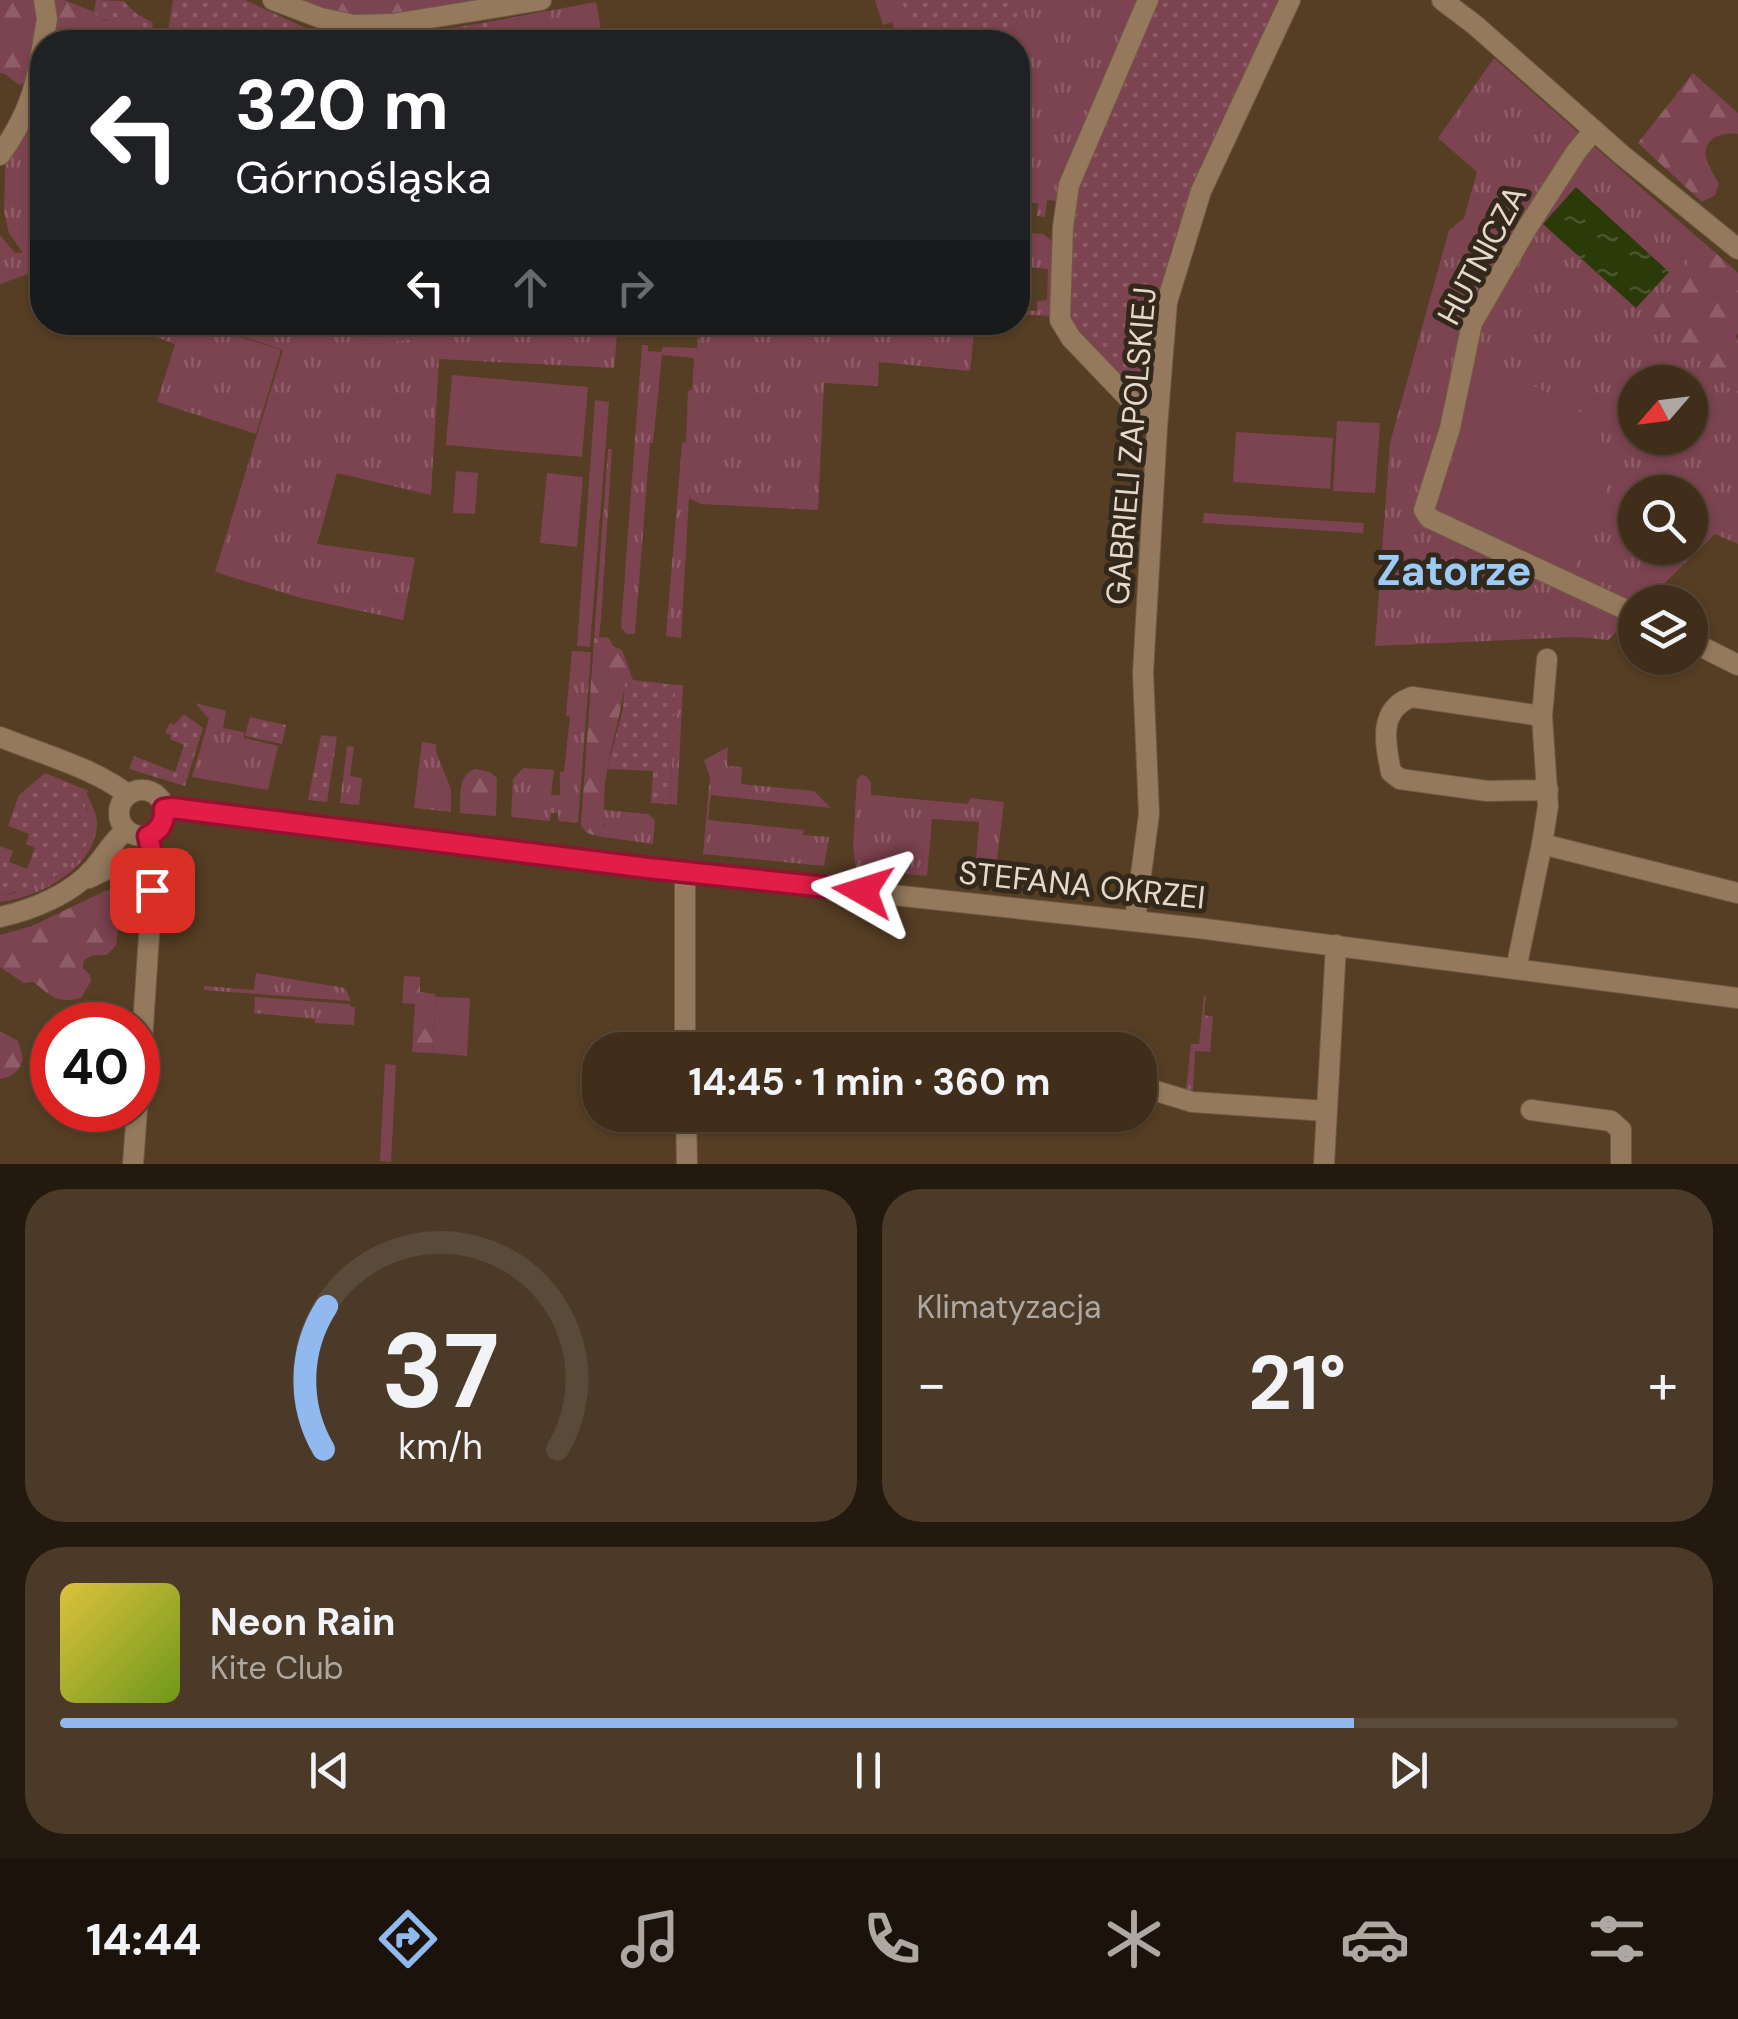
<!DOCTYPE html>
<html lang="pl">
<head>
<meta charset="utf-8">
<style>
	body { margin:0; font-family:"DM Sans",sans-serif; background:#4b3a28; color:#f1f3f6; height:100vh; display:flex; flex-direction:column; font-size:38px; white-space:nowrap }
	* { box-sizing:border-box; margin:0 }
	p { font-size:32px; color:#aea8a3 }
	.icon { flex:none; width:55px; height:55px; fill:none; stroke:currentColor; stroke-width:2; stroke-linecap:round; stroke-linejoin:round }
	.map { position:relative; height:1164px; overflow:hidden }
	.drawer { display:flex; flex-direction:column; gap:25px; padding:25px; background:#23190f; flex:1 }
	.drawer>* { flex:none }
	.banner { position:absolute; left:30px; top:30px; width:1000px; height:305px; border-radius:40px; box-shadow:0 2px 8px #0004,0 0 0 2px #594a3a; background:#202124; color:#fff; overflow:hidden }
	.needle { width:65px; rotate:242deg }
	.buttons { position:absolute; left:1618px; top:365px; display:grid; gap:20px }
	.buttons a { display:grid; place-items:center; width:90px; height:90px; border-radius:50%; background:#402e1b; box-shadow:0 2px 8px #0004,0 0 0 2px #594a3a; font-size:50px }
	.speed { position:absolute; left:30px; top:1002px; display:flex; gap:20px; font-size:50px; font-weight:700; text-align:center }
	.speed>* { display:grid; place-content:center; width:130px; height:130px; border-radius:50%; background:#402e1b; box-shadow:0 2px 8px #0004,0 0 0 2px #594a3a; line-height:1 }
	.speed .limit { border:15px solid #d22; background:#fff; color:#111 }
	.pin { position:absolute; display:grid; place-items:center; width:85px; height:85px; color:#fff; margin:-42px; border-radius:20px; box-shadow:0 5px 15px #0006 }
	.me { position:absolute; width:110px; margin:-55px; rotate:276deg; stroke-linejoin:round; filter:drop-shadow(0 0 8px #0008) }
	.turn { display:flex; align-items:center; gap:35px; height:210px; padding:0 40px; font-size:45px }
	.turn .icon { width:130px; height:130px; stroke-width:2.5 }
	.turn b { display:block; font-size:70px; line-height:85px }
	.lanes { display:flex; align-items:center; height:95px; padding:0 40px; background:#0003; justify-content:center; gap:50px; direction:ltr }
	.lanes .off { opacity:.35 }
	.big { font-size:75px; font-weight:700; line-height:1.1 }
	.drawer .card { flex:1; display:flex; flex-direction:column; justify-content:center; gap:15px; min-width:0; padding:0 35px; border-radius:40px; background:#4b3a28 }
	.drawer .dial { align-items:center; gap:0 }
	.dial svg { height:260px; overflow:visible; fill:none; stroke:#594a3a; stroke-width:7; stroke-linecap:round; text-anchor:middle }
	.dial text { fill:#f1f3f6; stroke:none }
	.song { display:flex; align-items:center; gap:30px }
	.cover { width:120px; height:120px; border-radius:15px; background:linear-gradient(135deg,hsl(50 70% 55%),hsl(80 70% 35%)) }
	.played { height:10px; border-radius:5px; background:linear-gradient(90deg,#90b9f0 80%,#594a3a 80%) }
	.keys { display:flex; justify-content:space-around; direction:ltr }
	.heat { display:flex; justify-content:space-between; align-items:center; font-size:55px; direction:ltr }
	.drawer .tiles { flex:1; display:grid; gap:25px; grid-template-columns:1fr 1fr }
	.card:last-child { grid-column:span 2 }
	.trip { position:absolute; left:582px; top:1032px; width:575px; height:100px; border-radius:40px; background:#402e1b; box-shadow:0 2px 8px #0004,0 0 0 2px #594a3a; font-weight:700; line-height:100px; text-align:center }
	.tabs { display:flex; height:160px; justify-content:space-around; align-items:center; background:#1a120b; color:#aea8a3 }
	.tabs .icon { width:70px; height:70px }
	.tabs .active { color:#90b9f0 }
	.tabs b { font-size:45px; color:#f1f3f6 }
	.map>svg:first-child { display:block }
	.grass { fill:url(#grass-tufts); fill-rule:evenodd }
	.forest { fill:url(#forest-firs) }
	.garden { fill:url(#garden-dots) }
	.pitch { fill:#7c4350 }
	.water { fill:url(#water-ripples) }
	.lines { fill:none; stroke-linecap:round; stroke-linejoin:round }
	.minor-casing { stroke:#6f5a44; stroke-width:22 }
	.minor { stroke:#94795d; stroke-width:20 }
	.route-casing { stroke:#92132f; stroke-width:25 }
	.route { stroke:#e11d48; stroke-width:18 }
	.labels { text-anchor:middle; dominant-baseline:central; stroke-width:10; stroke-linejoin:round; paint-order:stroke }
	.street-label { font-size:32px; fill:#e8d8ca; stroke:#33281c }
	.district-label { font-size:42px; font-weight:bold; fill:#9bcbf6; stroke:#33281c }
</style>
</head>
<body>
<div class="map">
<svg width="1738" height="1164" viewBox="0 0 1738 1164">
	<defs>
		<pattern id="grass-tufts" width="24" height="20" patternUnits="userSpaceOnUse" patternTransform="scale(2.5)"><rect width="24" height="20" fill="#7c4350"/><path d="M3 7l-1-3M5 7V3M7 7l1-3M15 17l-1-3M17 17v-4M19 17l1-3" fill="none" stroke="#8f5d68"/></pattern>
		<pattern id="forest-firs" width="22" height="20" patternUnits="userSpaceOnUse" patternTransform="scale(2.5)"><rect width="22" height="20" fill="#7c4350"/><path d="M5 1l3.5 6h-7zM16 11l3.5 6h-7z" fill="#8f5d68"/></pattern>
		<pattern id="garden-dots" width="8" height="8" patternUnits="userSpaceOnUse" patternTransform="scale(2.5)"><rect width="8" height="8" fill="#7c4350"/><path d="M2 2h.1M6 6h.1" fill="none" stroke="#8f5d68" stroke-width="1.8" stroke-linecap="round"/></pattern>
		<pattern id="water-ripples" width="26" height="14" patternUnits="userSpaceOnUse" patternTransform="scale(2.5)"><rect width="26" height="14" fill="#2a3a09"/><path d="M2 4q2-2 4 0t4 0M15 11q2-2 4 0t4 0" fill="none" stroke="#49562c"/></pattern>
	</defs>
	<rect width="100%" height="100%" fill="#563e24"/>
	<g class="grass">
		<polygon points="875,0 902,0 911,42 894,42 892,37 896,35 892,22 883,25"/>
		<polygon points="1025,0 1143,0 1060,201 1047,200 1045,217 1037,216 1038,203 1026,203 1025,215 1022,215 1022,203 1018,203 1018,42 1010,42"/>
		<polygon points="596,2 601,30 583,37 577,42 497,42 494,21"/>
		<path d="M1494,58L1738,273V333L1735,337L1738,340V544L1715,534L1645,602H1635V613L1608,640L1576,637L1375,646L1390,443L1449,230L1464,218L1477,172L1438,138ZM1635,382H1690V438H1635ZM1635,492H1690V548H1635Z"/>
		<polygon points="42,94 42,169 31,211 42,214 42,271 39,270 0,284 0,235 15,253 23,253 9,233 4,213 5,170 7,160 36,111"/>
		<polygon points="1018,232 1043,234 1053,242 1050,316 1018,314 1018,310 1037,311 1037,301 1047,300 1048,269 1018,266"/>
		<polygon points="149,323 196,323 281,350 256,434 157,402 175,344 145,333"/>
		<polygon points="202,323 314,323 329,325 373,344 534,325 535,323 618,323 614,368 439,359 431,495 337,473 317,544 415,558 403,620 301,598 215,572 283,350"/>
		<polygon points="690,323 975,323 970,371 879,362 878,386 824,383 818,510 701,504 689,498 681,638 666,636 682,443 686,442 688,391 692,389 694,358 662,355 653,443 650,443 635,634 626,634 621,627 642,345 648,345 648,351 661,352 663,347 697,348 698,336"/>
		<polygon points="608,449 612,449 601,619 599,637 594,639"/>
		<polygon points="572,651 591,652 578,823 558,821 558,813 551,813 550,821 511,817 513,779 523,768 554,770 551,795 560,795 560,772 564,771 570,717 566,716"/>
		<polygon points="676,685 683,685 677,805 670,804"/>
		<polygon points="195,703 226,711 223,728 244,732 244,738 278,746 268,790 192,777 209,719"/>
		<polygon points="422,742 436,744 436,752 451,789 451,812 414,808"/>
		<polygon points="347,746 354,747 350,776 362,778 359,805 340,803"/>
		<polygon points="728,747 727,766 742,767 741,784 814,791 831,808 711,795 708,820 804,830 803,835 829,837 824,866 703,854 710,777 704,760"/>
		<polygon points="861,775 866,776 871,782 871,795 968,804 970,798 1004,802 994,884 974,883 979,822 932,819 927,876 856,869 853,846 857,779"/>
		<path d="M84,789L88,790L87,794C91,804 97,813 97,824C96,868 38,898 0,902V895L15,893L88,810L81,797Z"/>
		<polygon points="603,810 648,814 655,820 653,844 596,836 603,833 605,827 603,822 605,819"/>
		<polygon points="256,973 345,988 351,1001 204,990 204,986 254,990"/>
		<path d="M1204,995L1206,996L1204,1015L1213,1017L1210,1052L1195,1051L1193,1093L1186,1089C1188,1074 1189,1060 1191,1044H1199Z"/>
		<polygon points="255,997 350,1004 351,1007 355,1007 354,1025 315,1023 315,1019 254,1013"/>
		<polygon points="385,1064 396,1065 391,1162 380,1161"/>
	</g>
	<g class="forest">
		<polygon points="0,0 42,0 37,50 25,82 19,85 5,74 0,73"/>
		<polygon points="54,0 64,0 97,13 101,19 105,21 121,17 138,26 149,42 51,42"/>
		<polygon points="278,0 538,0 393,24"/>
		<polygon points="547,11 551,19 545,31 524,40 510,36 507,39 507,42 497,42 494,21"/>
		<path d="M1693,73L1738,113V134C1721,131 1700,139 1707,161C1710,169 1715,177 1719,184L1715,195L1702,202L1638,143Z"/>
		<polygon points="1702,241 1738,273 1738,333 1735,337 1738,340 1738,396 1652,317"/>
		<path d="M599,637L609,638L613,646L622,650L633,680H625C621,726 599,773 605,819L603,822L605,831C597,839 586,835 581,825L594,639Z"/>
		<path d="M475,769L490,772L497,778L496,816L460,813C461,797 457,775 475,769Z"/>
		<path d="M107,890L118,891L122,897L116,945L107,955H93L84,960L83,968L90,975L91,981L81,998C57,1004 52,996 33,982L24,983L0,967V935L32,926Z"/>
		<polygon points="404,976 420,977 420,992 434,994 436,997 432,1053 412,1052 415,1004 402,1003"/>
		<path d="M0,1031L18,1041L23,1059C19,1072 12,1077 0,1079Z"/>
	</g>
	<g class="garden">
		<path d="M96,0L123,1L137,14L153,23L150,42C139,32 126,10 110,21L101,19L94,12Z"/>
		<polygon points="173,0 245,0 308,29 348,38 386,39 494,21 497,42 166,42"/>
		<polygon points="902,0 1025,0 1010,42 911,42"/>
		<polygon points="1157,0 1278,0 1196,181 1170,253 1157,317 1149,399 1142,401 1065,314 1073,193"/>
		<polygon points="535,323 535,325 373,344 329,325 314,323"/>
		<polygon points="625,679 676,685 670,804 651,803 653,771 607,769 623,709"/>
		<polygon points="184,714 203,728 185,786 129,769 134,756 175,772 184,745 170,739 171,735 165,733 170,723 174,725"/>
		<polygon points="250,717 286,725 282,744 245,736"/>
		<polygon points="321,735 337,737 327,802 308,800"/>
		<path d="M45,773L84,789L81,797C87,808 94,823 90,835C81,871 32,890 0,895V846L13,851L9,862L27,869L35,848L26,844L29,834L8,826L19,795Z"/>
	</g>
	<g class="pitch">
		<polygon points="1482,357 1600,423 1609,512 1570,573 1438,510"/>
		<polygon points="452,375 588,387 582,457 446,445"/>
		<polygon points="595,400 609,402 590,647 577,646"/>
		<polygon points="1337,421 1380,423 1375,493 1333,491"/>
		<polygon points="1236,432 1333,438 1330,489 1233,482"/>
		<polygon points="456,471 478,473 475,514 453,513"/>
		<polygon points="547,473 583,477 577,547 540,543"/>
		<polygon points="1204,513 1364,523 1363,533 1203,523"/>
		<polygon points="436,997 470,998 467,1056 432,1053"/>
	</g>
	<polygon class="water" points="1576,187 1669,272 1636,308 1543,224"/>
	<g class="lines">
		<g class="minor-casing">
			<g id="minor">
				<polyline points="273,0 321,18 354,25 393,24 541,0"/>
				<polyline points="1148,0 1069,185 1063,227 1060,320 1071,338 1157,428"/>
				<polyline points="1442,0 1475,25 1622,155 1738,249"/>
				<polyline points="43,42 47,19 44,0"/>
				<polyline points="1594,130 1576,152 1527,228 1472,323 1450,428 1424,510 1429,518 1635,614"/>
				<path d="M0,155C25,120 36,91 42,48"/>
				<polyline points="1690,641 1738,665"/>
				<path d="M1542,716L1412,697C1378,709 1385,743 1391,772L1400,779L1487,791L1548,790"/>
				<path d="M0,737C37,752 99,770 128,795"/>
				<circle cx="142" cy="813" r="23"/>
				<polyline points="164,809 172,808 754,880 1198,928 1738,998"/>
				<polyline points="1542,844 1738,893"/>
				<polyline points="685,872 685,1050"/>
				<path d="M89,878C121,862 130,855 151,888"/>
				<path d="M0,917C32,910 72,894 94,868C105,855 113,841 126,830"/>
				<polyline points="1135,920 1149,814 1143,673 1157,428 1167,302 1201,191 1290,0"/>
				<polyline points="1516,969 1542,844 1548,806 1542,716 1547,659"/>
				<polyline points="1140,1086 1192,1102 1326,1111"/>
				<polyline points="138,1102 152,890 152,854 148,836"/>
				<polyline points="1531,1110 1611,1121 1621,1130 1621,1164"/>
				<polyline points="686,1115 687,1164"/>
				<polyline points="133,1164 137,1110"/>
				<polyline points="1324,1164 1336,945"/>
			</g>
		</g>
		<use href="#minor" class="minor"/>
	</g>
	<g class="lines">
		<g class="route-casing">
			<path id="route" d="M152,890V854L148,836C160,831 165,822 164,809L172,808L648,868L863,891"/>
		</g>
		<use href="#route" class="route"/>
	</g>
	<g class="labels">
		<g class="street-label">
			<text transform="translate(1482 255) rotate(-62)">HUTNICZA</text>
			<text transform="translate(1131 446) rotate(-85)">GABRIELI ZAPOLSKIEJ</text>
			<text transform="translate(1082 885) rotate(6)">STEFANA OKRZEI</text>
		</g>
		<g class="district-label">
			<text x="1454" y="570">Zatorze</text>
		</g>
	</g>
</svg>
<div class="buttons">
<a><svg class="needle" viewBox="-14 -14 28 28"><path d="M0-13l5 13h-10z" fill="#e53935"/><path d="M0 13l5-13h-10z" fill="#aea8a3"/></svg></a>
<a><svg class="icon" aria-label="search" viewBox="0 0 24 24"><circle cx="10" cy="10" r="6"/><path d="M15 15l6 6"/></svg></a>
<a><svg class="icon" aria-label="layers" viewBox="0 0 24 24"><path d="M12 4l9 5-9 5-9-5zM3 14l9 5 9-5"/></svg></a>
</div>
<div class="speed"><div class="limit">40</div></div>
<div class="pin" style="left:152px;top:890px;background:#d93025"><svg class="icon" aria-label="arrive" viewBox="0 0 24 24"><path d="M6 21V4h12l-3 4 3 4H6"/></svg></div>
<svg class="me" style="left:863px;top:891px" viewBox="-20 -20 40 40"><path d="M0-17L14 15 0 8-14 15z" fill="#e11d48" stroke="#fff" stroke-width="4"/></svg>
<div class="trip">14:45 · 1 min · 360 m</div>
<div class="banner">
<div class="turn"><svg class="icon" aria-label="left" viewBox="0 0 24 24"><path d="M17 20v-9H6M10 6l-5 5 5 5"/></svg><div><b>320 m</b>Górnośląska</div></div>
<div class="lanes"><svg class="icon" aria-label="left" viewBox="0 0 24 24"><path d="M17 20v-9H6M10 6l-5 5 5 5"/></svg><svg class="icon off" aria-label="ahead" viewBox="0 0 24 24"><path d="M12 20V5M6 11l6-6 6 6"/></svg><svg class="icon off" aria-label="right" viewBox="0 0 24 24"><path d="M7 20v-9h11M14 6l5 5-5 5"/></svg></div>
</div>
</div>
<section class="drawer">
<div class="tiles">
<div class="card dial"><svg viewBox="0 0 100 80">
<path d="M14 69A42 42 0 1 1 86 69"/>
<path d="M14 69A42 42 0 0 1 15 25" stroke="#90b9f0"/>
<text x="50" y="56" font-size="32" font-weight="700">37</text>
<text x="50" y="72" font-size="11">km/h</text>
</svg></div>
<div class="card"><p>Klimatyzacja</p>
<div class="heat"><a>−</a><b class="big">21°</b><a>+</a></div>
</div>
<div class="card">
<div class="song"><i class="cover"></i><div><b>Neon Rain</b><p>Kite Club</p></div></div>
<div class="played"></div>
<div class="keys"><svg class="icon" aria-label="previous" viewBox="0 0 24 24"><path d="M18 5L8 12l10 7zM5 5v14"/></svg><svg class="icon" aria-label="pause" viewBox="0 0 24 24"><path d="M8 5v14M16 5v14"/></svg><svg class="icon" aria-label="next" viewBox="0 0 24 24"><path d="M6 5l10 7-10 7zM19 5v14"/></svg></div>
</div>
</div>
</section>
<nav class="tabs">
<b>14:44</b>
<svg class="icon active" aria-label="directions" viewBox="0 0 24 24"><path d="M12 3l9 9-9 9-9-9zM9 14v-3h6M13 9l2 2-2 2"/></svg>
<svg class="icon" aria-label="music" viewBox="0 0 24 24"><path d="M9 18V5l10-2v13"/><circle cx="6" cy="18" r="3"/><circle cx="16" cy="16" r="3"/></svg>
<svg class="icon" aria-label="phone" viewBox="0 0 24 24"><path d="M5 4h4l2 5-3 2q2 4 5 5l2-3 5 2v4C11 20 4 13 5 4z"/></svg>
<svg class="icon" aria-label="climate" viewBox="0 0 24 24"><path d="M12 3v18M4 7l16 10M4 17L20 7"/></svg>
<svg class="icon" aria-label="car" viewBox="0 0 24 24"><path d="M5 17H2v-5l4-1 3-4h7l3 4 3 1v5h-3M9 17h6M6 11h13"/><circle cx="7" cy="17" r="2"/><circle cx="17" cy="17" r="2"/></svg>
<svg class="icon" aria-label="filters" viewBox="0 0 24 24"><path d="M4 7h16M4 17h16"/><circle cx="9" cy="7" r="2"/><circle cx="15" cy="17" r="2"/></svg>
</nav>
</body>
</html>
